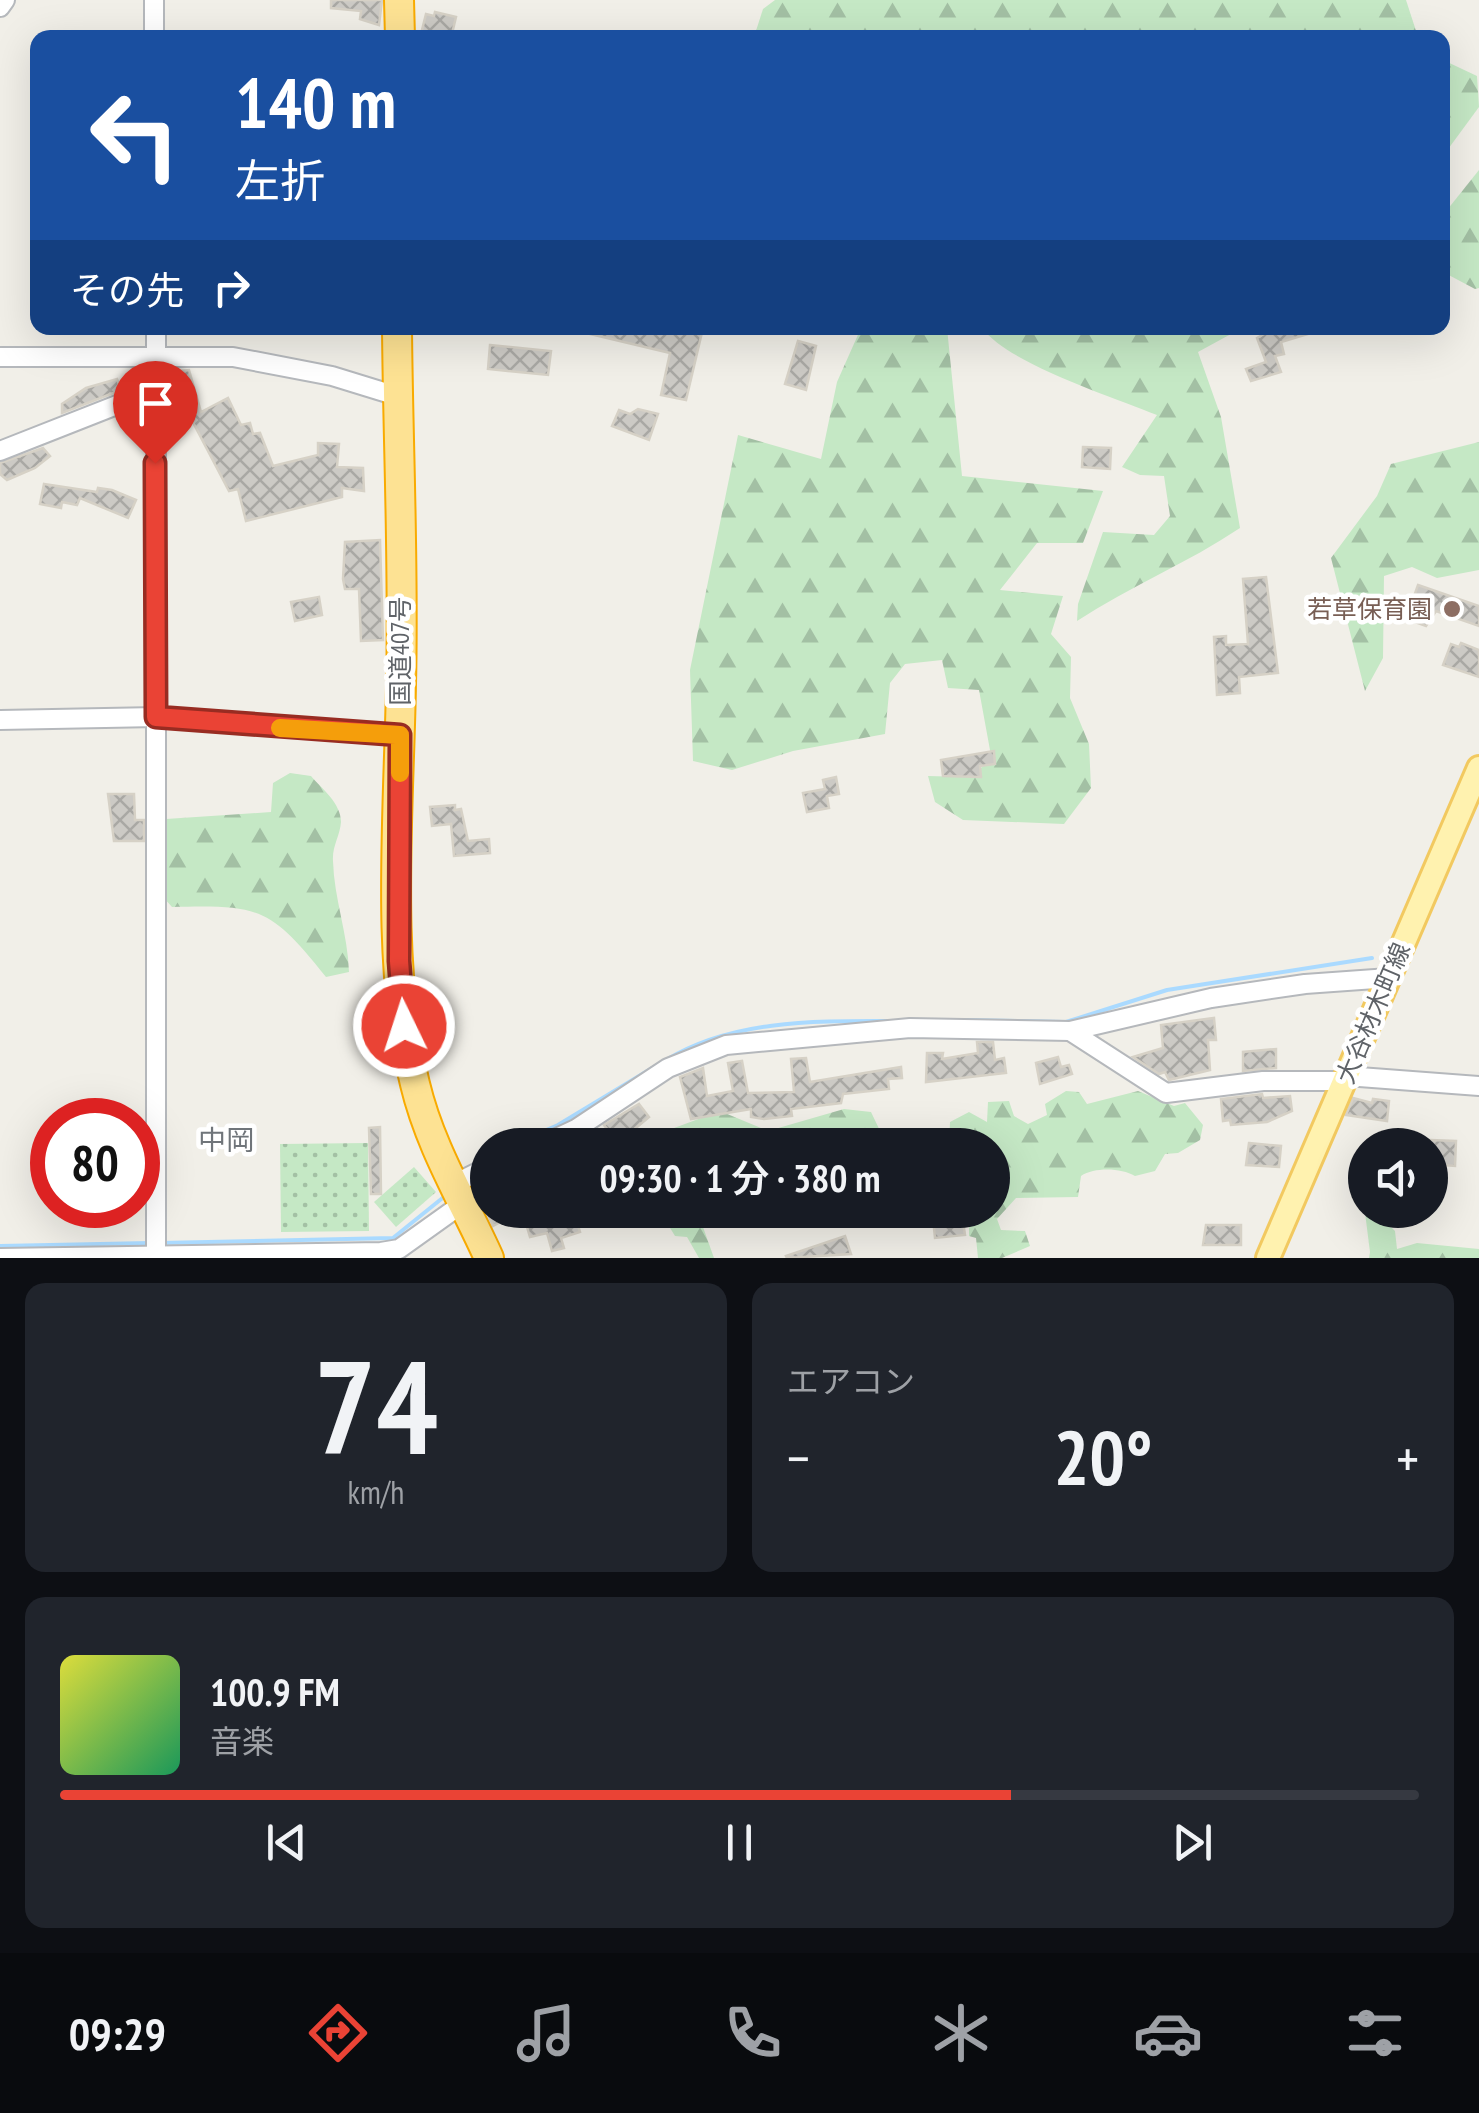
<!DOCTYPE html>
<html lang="ja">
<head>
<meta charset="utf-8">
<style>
	body { margin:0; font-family:"PT Sans Narrow","Noto Sans JP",sans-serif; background:#20242c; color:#f1f3f6; height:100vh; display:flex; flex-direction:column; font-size:38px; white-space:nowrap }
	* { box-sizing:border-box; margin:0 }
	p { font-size:32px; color:#9ea1a6 }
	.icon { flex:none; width:55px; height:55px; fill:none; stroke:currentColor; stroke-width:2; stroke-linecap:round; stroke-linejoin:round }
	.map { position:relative; height:1258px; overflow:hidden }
	.drawer { display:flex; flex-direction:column; gap:25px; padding:25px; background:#0d0f14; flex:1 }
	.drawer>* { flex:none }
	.top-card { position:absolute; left:30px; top:30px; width:1420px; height:305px; border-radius:20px; box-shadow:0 10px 40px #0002; background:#1a4fa0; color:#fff; overflow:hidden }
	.fabs { position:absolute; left:1348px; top:1128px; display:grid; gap:20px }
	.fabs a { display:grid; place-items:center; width:100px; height:100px; border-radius:50%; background:#171b24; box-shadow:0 10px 40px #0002; font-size:50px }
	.speed { position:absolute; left:30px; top:1098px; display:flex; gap:20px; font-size:50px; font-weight:700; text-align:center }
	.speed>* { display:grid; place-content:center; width:130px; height:130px; border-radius:50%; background:#171b24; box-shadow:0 10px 40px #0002; line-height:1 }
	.speed .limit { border:15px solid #d22; background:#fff; color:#111 }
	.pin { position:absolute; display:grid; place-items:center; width:85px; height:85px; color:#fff; margin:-102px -42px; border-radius:50% 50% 50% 0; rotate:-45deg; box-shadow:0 0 10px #0007 }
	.pin .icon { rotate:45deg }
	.me { position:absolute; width:110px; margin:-55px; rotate:356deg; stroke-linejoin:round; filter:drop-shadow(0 0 8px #0008) }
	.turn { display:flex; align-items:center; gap:35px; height:210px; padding:0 40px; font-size:45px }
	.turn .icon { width:130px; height:130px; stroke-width:2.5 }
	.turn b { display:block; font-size:70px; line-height:85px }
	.then { display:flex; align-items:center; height:95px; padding:0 40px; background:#0003; gap:20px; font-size:38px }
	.big { font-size:75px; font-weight:600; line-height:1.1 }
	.drawer .card { flex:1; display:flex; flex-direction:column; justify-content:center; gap:15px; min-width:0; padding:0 35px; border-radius:20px; background:#20242c }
	.drawer .dial { align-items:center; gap:0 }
	.dial b { font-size:130px; line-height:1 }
	.song { display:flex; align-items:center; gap:30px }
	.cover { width:120px; height:120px; border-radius:15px; background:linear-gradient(135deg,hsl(60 70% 55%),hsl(150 70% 35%)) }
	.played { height:10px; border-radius:5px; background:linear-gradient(90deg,#ea4335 70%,#363941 70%) }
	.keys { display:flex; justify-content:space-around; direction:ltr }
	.heat { display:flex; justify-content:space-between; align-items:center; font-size:55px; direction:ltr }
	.drawer .tiles { flex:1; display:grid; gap:25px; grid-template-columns:1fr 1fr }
	.card:last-child { grid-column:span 2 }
	.trip { position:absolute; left:470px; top:1128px; width:540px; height:100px; border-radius:50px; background:#171b24; box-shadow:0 10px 40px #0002; font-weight:600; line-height:100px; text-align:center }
	.tabs { display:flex; height:160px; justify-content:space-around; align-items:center; background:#090b0e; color:#9ea1a6 }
	.tabs .icon { width:70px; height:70px }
	.tabs .current { color:#ea4335 }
	.tabs b { font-size:45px; color:#f1f3f6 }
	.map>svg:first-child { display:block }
	.forest { fill:url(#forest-firs) }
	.park { fill:url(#park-dots) }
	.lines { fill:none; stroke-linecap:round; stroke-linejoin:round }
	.stream { stroke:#aadaff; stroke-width:4 }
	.building { fill:url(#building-cross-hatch); stroke:#d6d1c6; stroke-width:2.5 }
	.minor-casing { stroke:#b5b8bc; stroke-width:22 }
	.major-casing { stroke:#f2c960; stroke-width:28 }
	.highway-casing { stroke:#f9ab00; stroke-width:32 }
	.minor { stroke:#fff; stroke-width:18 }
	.major { stroke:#fff2af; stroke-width:22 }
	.highway { stroke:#fde293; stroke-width:28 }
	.route-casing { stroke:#982c22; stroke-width:25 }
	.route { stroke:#ea4335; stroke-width:18 }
	.slow { stroke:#f59e0b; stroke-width:18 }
	.education-dot { fill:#8d6e63; stroke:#fff; stroke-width:4 }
	.labels { text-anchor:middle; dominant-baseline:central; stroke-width:9; stroke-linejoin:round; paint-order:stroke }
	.education-label { font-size:25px; fill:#785e54; stroke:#fff; text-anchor:end }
	.street-label { font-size:25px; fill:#5f6368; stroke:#fff }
	.neighbourhood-label { font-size:28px; fill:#70757a; stroke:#fff }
</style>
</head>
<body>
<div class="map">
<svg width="1479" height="1258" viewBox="0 0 1479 1258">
	<defs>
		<pattern id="forest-firs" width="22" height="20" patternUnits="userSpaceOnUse" patternTransform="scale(2.5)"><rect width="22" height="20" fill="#c5e8c5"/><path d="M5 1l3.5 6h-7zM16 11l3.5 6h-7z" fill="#a3c0a4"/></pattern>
		<pattern id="park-dots" width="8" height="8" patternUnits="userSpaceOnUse" patternTransform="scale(2.5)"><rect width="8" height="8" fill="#c5e8c5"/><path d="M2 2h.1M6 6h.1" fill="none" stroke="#a3c0a4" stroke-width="1.8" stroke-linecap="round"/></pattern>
		<pattern id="building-cross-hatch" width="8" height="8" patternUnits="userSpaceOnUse" patternTransform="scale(2.5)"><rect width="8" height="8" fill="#cccac5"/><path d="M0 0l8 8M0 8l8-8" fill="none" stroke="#a9a8a4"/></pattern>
	</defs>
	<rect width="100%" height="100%" fill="#f1efe8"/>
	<g class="forest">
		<polygon points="775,0 1406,0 1418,37 754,37 763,9"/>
		<polygon points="1443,60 1477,76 1479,107 1443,156"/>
		<polygon points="1479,170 1479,288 1475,289 1443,272 1443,215"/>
		<polygon points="861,328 947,328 962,476 1103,491 1083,543 1037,543 1000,590 1063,596 1051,634 1071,657 1070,698 1089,744 1091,788 1064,824 963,820 935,802 928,776 966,777 992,761 979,690 948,688 942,660 905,664 890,683 885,734 793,751 732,770 693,761 690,670 738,435 821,459 837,382"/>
		<path d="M982,328H1242L1198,352L1221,417L1240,528C1188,563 1130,586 1077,621L1078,604L1103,532L1154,535L1170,516L1164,476L1140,475L1122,467L1157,415C1111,396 1009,364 982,328Z"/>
		<polygon points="1479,442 1479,570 1437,578 1412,567 1384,576 1383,658 1365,691 1331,558 1377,496 1391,464"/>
		<path d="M290,773L311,776C322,789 341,803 341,822C340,836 332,846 333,861C334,899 348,934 349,972L326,977C270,907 260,905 172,907L163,897L166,819L271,812L273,783Z"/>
		<path d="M1066,1091L1079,1092L1087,1104L1138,1091L1174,1106L1185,1103L1203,1125L1200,1140L1178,1153L1165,1154L1155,1171L1135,1176C1121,1168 1095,1167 1081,1176L1078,1197L1016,1198L997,1219L1001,1230L1025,1231L1030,1246L1002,1258H978L976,1238L969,1236V1210H992V1145H949L950,1122L969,1112L987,1122L988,1102L1009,1101L1014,1116L1028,1124L1047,1115L1045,1104Z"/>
		<polygon points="844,1109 871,1112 883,1137 881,1145 668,1145 666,1131 720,1111 768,1131"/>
		<polygon points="1365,1201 1365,1210 1392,1210 1386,1222 1395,1231 1397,1249 1417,1243 1479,1249 1479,1258 1369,1258 1370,1252 1364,1205"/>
		<polygon points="659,1210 711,1210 698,1213 714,1258 699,1258 687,1237 675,1236"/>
	</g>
	<g class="park">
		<polygon points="368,1143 369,1231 281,1232 280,1144"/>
		<polygon points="414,1167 436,1192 396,1227 374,1202"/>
	</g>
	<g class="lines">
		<g class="stream">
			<polyline points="959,1020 1066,1022 1167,990 1372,958"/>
			<path d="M666,1060C735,1018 821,1021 900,1021"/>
			<polyline points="511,1145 558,1125 654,1067"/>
			<polyline points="469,1189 488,1177"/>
			<polyline points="160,1243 393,1238 445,1196"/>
			<polyline points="0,1246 150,1243"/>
		</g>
	</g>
	<g class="building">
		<polygon points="331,0 382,0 379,25 360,19 361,11 331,8"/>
		<polygon points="435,12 456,17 451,38 420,38 426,14 434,16"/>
		<polygon points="583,328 703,328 686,400 661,395 670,353 582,332"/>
		<polygon points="1274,328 1321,330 1281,342 1284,354 1275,356 1281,372 1251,381 1246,369 1266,362 1257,338"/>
		<polygon points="798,341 816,346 806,390 785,384"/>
		<polygon points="490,345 551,351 548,375 488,369"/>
		<polygon points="189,370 201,412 228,398 241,425 250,423 253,434 260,433 273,466 318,455 318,443 339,444 337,467 363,468 364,491 342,488 342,497 246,521 238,489 229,491 185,407 178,371"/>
		<polygon points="117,379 121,390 62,413 62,404 86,388"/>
		<polygon points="619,410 630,414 638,409 658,414 649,440 612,426"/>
		<polygon points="1083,447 1111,448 1110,469 1082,467"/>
		<polygon points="43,448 50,456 35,468 7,480 0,474 0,463"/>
		<polygon points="44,484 97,492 98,488 112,490 136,500 128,518 80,498 77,505 62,502 61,508 40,504"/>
		<polygon points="380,540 383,640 361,641 359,589 345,589 343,579 345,542"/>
		<polygon points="1266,577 1278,673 1239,677 1240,693 1217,695 1214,637 1226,636 1226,645 1248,644 1243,579"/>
		<polygon points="1418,585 1479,606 1479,626 1436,611 1426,626 1387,612 1392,595 1412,602"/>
		<polygon points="319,597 322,615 295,621 291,602"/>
		<polygon points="1461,643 1479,650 1479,677 1443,665 1451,644 1459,647"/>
		<polygon points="994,751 995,764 980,766 981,777 943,776 941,760"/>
		<polygon points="836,777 839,794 827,796 829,808 807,812 803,793 825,789 823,780"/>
		<polygon points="108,794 134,794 135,820 144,820 144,841 114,841"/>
		<polygon points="455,805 455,810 461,809 468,841 489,839 490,853 454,856 451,824 432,826 430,807"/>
		<polygon points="1214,1018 1216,1040 1208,1040 1210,1070 1169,1080 1165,1072 1159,1074 1133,1057 1163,1048 1161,1025"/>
		<polygon points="977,1042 993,1042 995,1060 1004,1058 1006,1073 926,1082 927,1053 943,1053 942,1059 978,1053"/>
		<polygon points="1276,1049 1276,1068 1243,1071 1243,1052"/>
		<polygon points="1058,1057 1061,1067 1069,1065 1072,1074 1040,1084 1036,1063"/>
		<polygon points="806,1058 810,1082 901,1067 902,1078 888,1079 889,1089 843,1094 841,1103 791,1109 792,1116 764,1119 751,1117 751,1109 691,1119 680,1077 703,1068 707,1096 733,1091 728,1063 742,1061 748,1093 794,1092 791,1059"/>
		<polygon points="1262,1094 1263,1098 1290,1096 1292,1111 1267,1122 1231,1125 1230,1120 1223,1121 1221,1099"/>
		<polygon points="1353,1098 1372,1103 1373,1099 1389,1101 1387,1121 1346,1115"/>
		<polygon points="639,1104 649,1117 618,1143 604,1125"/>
		<polygon points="380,1127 381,1194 371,1194 369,1128"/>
		<polygon points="1430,1140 1456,1141 1455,1166 1430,1164"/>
		<polygon points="1249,1143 1281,1146 1279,1167 1246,1165"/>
		<polygon points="486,1210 549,1210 551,1217 573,1210 580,1232 561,1238 564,1248 552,1251 547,1233 530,1237 522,1210 493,1226"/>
		<polygon points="962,1215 965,1235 935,1238 933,1218"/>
		<polygon points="1206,1225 1241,1225 1241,1245 1203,1245"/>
		<polygon points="845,1236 851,1254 787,1258 786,1256"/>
	</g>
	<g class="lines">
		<g class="minor-casing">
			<g id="minor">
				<polyline points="154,0 154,38"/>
				<polyline points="0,7 5,0"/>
				<polyline points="156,328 156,1257"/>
				<polyline points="0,357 233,357 332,376 397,396"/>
				<polyline points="0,451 155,390"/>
				<polyline points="0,720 157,717 400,735"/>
				<polyline points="1070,1031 1166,1093 1263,1081 1344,1081"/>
				<polyline points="1346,1076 1479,1086"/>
				<polyline points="542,1145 576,1129 668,1068 726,1045 910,1028 1070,1031 1211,998 1305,984 1389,978"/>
				<polyline points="452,1185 488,1167"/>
				<polyline points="0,1258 381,1252 399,1249 462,1204"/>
			</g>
		</g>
		<g class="major-casing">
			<polyline id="major" points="1268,1258 1479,768"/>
		</g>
		<g class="highway-casing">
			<g id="highway">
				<polyline points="399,0 400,38"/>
				<path d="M397,328C398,446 404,565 401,684C399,809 385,963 415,1084C430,1147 463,1200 489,1258"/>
			</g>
		</g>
		<use href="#minor" class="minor"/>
		<use href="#major" class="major"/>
		<use href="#highway" class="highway"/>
	</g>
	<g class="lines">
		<g class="route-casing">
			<polyline id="route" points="155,463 156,717 400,735 399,961 404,1026"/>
		</g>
		<use href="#route" class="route"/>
		<polyline class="slow" points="280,728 400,735 400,773"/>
	</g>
	<circle class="education-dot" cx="1452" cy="609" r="10"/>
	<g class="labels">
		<g class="education-label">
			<text x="1432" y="609">若草保育園</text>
		</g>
		<g class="street-label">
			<text transform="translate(400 651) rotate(-90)">国道407号</text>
			<text transform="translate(1373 1013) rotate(-67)">大谷材木町線</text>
		</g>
		<g class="neighbourhood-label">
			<text x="226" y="1139">中岡</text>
		</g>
	</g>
</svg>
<div class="fabs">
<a><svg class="icon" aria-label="sound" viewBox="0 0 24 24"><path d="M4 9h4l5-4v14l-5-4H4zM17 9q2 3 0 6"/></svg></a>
</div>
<div class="speed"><div class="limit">80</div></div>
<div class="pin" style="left:155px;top:463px;background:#d93025"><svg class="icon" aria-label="arrive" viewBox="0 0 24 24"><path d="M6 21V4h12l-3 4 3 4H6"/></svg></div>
<svg class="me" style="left:404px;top:1026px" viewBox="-20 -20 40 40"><circle r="17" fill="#ea4335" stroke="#fff" stroke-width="3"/><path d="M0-11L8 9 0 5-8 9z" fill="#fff"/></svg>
<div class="trip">09:30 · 1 分 · 380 m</div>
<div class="top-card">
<div class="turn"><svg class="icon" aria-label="left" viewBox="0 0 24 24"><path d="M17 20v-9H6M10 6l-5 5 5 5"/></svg><div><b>140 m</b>左折</div></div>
<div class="then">その先<svg class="icon" aria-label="right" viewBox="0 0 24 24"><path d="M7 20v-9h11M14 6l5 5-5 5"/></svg></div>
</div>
</div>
<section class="drawer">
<div class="tiles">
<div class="card dial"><b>74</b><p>km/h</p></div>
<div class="card"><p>エアコン</p>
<div class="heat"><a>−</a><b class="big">20°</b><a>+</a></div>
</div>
<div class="card">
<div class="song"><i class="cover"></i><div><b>100.9 FM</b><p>音楽</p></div></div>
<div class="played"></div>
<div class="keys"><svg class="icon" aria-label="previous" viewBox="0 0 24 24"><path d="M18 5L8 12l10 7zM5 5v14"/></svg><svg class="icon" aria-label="pause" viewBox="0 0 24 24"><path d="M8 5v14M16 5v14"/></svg><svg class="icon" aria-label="next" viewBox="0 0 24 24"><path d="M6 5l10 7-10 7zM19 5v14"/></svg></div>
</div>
</div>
</section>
<nav class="tabs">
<b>09:29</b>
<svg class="icon current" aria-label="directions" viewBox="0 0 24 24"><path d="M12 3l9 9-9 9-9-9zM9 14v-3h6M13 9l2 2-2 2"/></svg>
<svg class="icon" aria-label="music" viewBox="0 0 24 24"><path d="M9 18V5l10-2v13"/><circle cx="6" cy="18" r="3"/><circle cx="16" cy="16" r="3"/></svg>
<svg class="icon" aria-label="phone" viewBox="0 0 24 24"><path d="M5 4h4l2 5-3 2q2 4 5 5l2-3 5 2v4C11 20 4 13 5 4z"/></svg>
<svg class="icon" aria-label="climate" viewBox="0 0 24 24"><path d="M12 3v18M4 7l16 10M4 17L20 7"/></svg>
<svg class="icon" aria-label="car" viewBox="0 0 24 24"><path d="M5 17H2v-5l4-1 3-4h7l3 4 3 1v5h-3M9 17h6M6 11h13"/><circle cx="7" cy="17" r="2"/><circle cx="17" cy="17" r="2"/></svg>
<svg class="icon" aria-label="filters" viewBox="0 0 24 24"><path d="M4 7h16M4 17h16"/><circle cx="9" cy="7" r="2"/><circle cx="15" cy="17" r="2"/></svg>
</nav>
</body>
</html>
